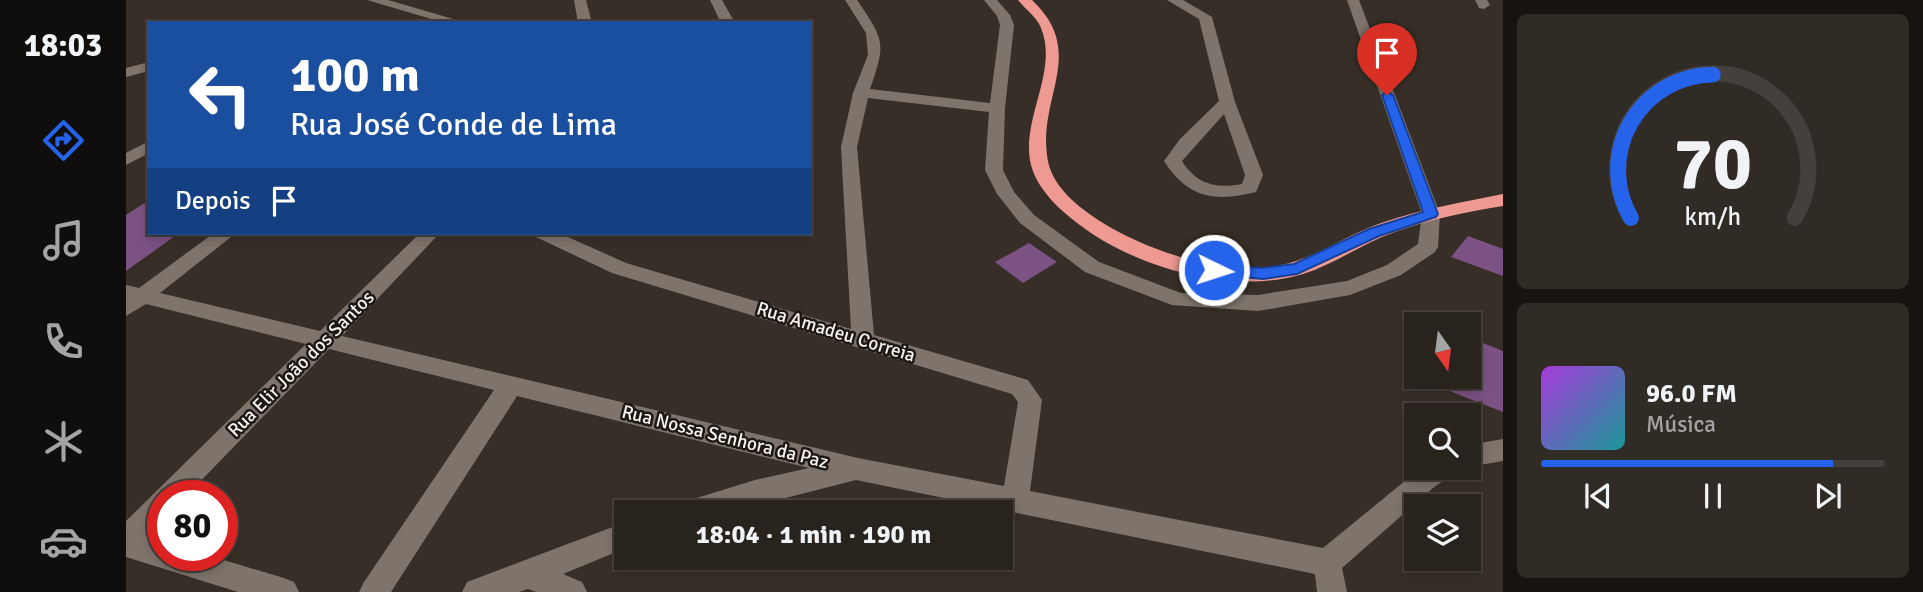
<!DOCTYPE html>
<html lang="pt">
<head>
<meta charset="utf-8">
<style>
	body { margin:0; font-family:Signika,sans-serif; background:#312b26; color:#f1f3f6; height:100vh; display:flex; flex-direction:column; font-size:26px; white-space:nowrap }
	* { box-sizing:border-box; margin:0 }
	p { font-size:23px; color:#a5a4a4 }
	.icon { flex:none; width:38px; height:38px; fill:none; stroke:currentColor; stroke-width:2; stroke-linecap:round; stroke-linejoin:round }
	.map { position:relative; flex:1; overflow:hidden }
	.details { display:flex; flex-direction:column; gap:14px; padding:14px; background:#171310; width:420px }
	.details>* { flex:none }
	.top-card { position:absolute; left:21px; top:21px; width:665px; height:214px; border-radius:0px; box-shadow:0 4px 10px #0003,0 0 0 2px #45403b; background:#1a4fa0; color:#fff; overflow:hidden }
	.needle { width:46px; rotate:166deg }
	.controls { position:absolute; left:1278px; top:312px; display:grid; gap:14px }
	.controls a { display:grid; place-items:center; width:77px; height:77px; border-radius:0px; background:#29231d; box-shadow:0 4px 10px #0003,0 0 0 2px #45403b; font-size:35px }
	.speed { position:absolute; left:21px; top:480px; display:flex; gap:14px; font-size:35px; font-weight:700; text-align:center }
	.speed>* { display:grid; place-content:center; width:91px; height:91px; border-radius:50%; background:#29231d; box-shadow:0 4px 10px #0003,0 0 0 2px #45403b; line-height:1 }
	.speed .limit { border:10px solid #d22; background:#fff; color:#111 }
	.pin { position:absolute; display:grid; place-items:center; width:60px; height:60px; color:#fff; margin:-72px -30px; border-radius:50% 50% 50% 0; rotate:-45deg; box-shadow:0 0 7px #0007 }
	.pin .icon { rotate:45deg }
	.me { position:absolute; width:77px; margin:-38px; rotate:94deg; stroke-linejoin:round; filter:drop-shadow(0 0 5px #0008) }
	.turn { display:flex; align-items:center; gap:24px; height:147px; padding:0 28px; font-size:32px }
	.turn .icon { width:91px; height:91px; stroke-width:2.5 }
	.turn b { display:block; font-size:49px; line-height:60px }
	.then { display:flex; align-items:center; height:66px; padding:0 28px; background:#0003; gap:14px; font-size:26px }
	.details .card { flex:1; display:flex; flex-direction:column; justify-content:center; gap:10px; min-width:0; padding:0 24px; border-radius:10px; background:#312b26 }
	.details .dial { align-items:center; gap:0 }
	.dial svg { height:182px; overflow:visible; fill:none; stroke:#45403b; stroke-width:7; stroke-linecap:round; text-anchor:middle }
	.dial text { fill:#f1f3f6; stroke:none }
	.song { display:flex; align-items:center; gap:21px }
	.cover { width:84px; height:84px; border-radius:10px; background:linear-gradient(135deg,hsl(280 70% 55%),hsl(180 70% 35%)) }
	.played { height:7px; border-radius:4px; background:linear-gradient(90deg,#2563eb 85%,#45403b 85%) }
	.keys { display:flex; justify-content:space-around; direction:ltr }
	.trip { position:absolute; left:488px; top:500px; width:399px; height:70px; border-radius:0px; background:#29231d; box-shadow:0 4px 10px #0003,0 0 0 2px #45403b; font-weight:700; line-height:70px; text-align:center }
	main { display:flex; flex:1; min-height:0 }
	.menu { display:flex; flex-direction:column; width:126px; justify-content:space-around; align-items:center; background:#100e0c; color:#a5a4a4 }
	.menu .icon { width:49px; height:49px }
	.menu .active { color:#2563eb }
	.menu b { font-size:32px; color:#f1f3f6 }
	.map>svg:first-child { display:block }
	.building { fill:#7b5283 }
	.lines { fill:none; stroke-linecap:round; stroke-linejoin:round }
	.minor { fill:#7e746b; fill-rule:evenodd }
	.highway { fill:#ee9992; fill-rule:evenodd }
	.route { fill:#2563eb; stroke:#184099; stroke-width:2 }
	.labels { text-anchor:middle; dominant-baseline:central; stroke-width:5; stroke-linejoin:round; paint-order:stroke }
	.street-label { font-size:19px; fill:#f7f2ed; stroke:#1c1814 }
</style>
</head>
<body>
<main>
<nav class="menu">
<b>18:03</b>
<svg class="icon active" aria-label="directions" viewBox="0 0 24 24"><path d="M12 3l9 9-9 9-9-9zM9 14v-3h6M13 9l2 2-2 2"/></svg>
<svg class="icon" aria-label="music" viewBox="0 0 24 24"><path d="M9 18V5l10-2v13"/><circle cx="6" cy="18" r="3"/><circle cx="16" cy="16" r="3"/></svg>
<svg class="icon" aria-label="phone" viewBox="0 0 24 24"><path d="M5 4h4l2 5-3 2q2 4 5 5l2-3 5 2v4C11 20 4 13 5 4z"/></svg>
<svg class="icon" aria-label="climate" viewBox="0 0 24 24"><path d="M12 3v18M4 7l16 10M4 17L20 7"/></svg>
<svg class="icon" aria-label="car" viewBox="0 0 24 24"><path d="M5 17H2v-5l4-1 3-4h7l3 4 3 1v5h-3M9 17h6M6 11h13"/><circle cx="7" cy="17" r="2"/><circle cx="17" cy="17" r="2"/></svg>
</nav>
<div class="map">
<svg width="1377" height="592" viewBox="0 0 1377 592">
	<rect width="100%" height="100%" fill="#372f27"/>
	<g class="building">
		<polygon points="23,200 23,233 53,233 0,271 0,215"/>
		<polygon points="1342,236 1377,249 1377,276 1325,257"/>
		<polygon points="903,243 931,262 897,283 869,262"/>
		<polygon points="1342,337 1377,351 1377,412 1288,377 1342,376"/>
	</g>
	<g class="lines">
		<g class="minor">
			<polygon points="241,0 262,0 341,23 319,23"/>
			<polygon points="448,0 460,0 466,23 452,23"/>
			<polygon points="584,0 596,0 609,23 595,23"/>
			<path d="M719,0H731C759,41 760,43 744,89L864,103L874,25L871,16L858,0H871L884,15L888,25L879,108L877,170L888,192L908,215L973,262L1055,293L1132,295L1221,281L1261,265L1292,244L1296,214L1221,0H1233L1314,214L1312,247L1309,252L1275,275L1224,295L1132,311L1046,305L959,272L894,223L871,194L859,170L863,112L742,98L731,147L748,335L902,380L916,400L904,491L1197,548L1296,467H1330L1326,475L1307,488L1216,568L1221,592H1191L1189,574L730,480L601,513H548L551,504L561,501L629,480L683,468L391,396L265,592H233L238,582L368,390L203,349L61,495H37V522L22,537L37,542V555H81L158,578L168,582L173,592H112L0,557V521L180,344L20,304L0,316V285L13,288L88,233H110L34,293L194,331L294,233H314L216,336L732,458L878,486L892,402L886,394L486,273L410,237L407,233H433L500,263L725,329L715,147L727,93L742,55L740,33Z"/>
			<path d="M1041,0H1057L1086,17L1109,102L1137,175L1130,192C1090,202 1062,199 1038,161L1054,139L1093,101L1073,19ZM1098,114L1119,175L1116,184C1090,189 1070,184 1056,161Z"/>
			<polygon points="1349,0 1361,0 1364,5 1358,9 1353,8"/>
			<polygon points="23,62 23,71 0,77 0,68"/>
			<polygon points="23,141 23,153 0,165 0,153"/>
			<polygon points="1377,439 1377,461 1342,467 1342,445"/>
			<polygon points="500,522 500,548 437,574 456,582 461,592 410,592 402,589 393,592 336,592 341,582"/>
		</g>
		<path class="highway" d="M892,0H906C961,52 913,95 921,155C924,186 952,207 977,223C1027,254 1112,281 1170,261C1200,251 1227,232 1258,222C1296,209 1337,202 1377,194V206C1340,212 1304,219 1269,232C1237,243 1209,264 1177,274C1111,294 1024,271 968,235C943,218 913,195 905,165C894,120 933,72 915,28C911,17 899,9 892,0Z"/>
	</g>
	<polygon class="route" points="1261,92 1267,95 1312,214 1310,217 1253,236 1171,274 1137,279 1083,274 1081,270 1088,265 1137,268 1168,264 1243,229 1297,212 1256,95"/>
	<g class="labels">
		<g class="street-label">
			<text transform="translate(710 332) rotate(17)">Rua Amadeu Correia</text>
			<text transform="translate(175 364) rotate(-45)">Rua Elir João dos Santos</text>
			<text transform="translate(599 437) rotate(14)">Rua Nossa Senhora da Paz</text>
		</g>
	</g>
</svg>
<div class="controls">
<a><svg class="needle" viewBox="-14 -14 28 28"><path d="M0-13l5 13h-10z" fill="#e53935"/><path d="M0 13l5-13h-10z" fill="#a5a4a4"/></svg></a>
<a><svg class="icon" aria-label="search" viewBox="0 0 24 24"><circle cx="10" cy="10" r="6"/><path d="M15 15l6 6"/></svg></a>
<a><svg class="icon" aria-label="layers" viewBox="0 0 24 24"><path d="M12 4l9 5-9 5-9-5zM3 14l9 5 9-5"/></svg></a>
</div>
<div class="speed"><div class="limit">80</div></div>
<div class="pin" style="left:1261px;top:95px;background:#d93025"><svg class="icon" aria-label="arrive" viewBox="0 0 24 24"><path d="M6 21V4h12l-3 4 3 4H6"/></svg></div>
<svg class="me" style="left:1088px;top:270px" viewBox="-20 -20 40 40"><circle r="17" fill="#2563eb" stroke="#fff" stroke-width="3"/><path d="M0-11L8 9 0 5-8 9z" fill="#fff"/></svg>
<div class="trip">18:04 · 1 min · 190 m</div>
<div class="top-card">
<div class="turn"><svg class="icon" aria-label="left" viewBox="0 0 24 24"><path d="M17 20v-9H6M10 6l-5 5 5 5"/></svg><div><b>100 m</b>Rua José Conde de Lima</div></div>
<div class="then">Depois<svg class="icon" aria-label="arrive" viewBox="0 0 24 24"><path d="M6 21V4h12l-3 4 3 4H6"/></svg></div>
</div>
</div>
<section class="details">
<div class="card dial"><svg viewBox="0 0 100 80">
<path d="M14 69A42 42 0 1 1 86 69"/>
<path d="M14 69A42 42 0 0 1 50 6" stroke="#2563eb"/>
<text x="50" y="56" font-size="32" font-weight="700">70</text>
<text x="50" y="72" font-size="11">km/h</text>
</svg></div>
<div class="card">
<div class="song"><i class="cover"></i><div><b>96.0 FM</b><p>Música</p></div></div>
<div class="played"></div>
<div class="keys"><svg class="icon" aria-label="previous" viewBox="0 0 24 24"><path d="M18 5L8 12l10 7zM5 5v14"/></svg><svg class="icon" aria-label="pause" viewBox="0 0 24 24"><path d="M8 5v14M16 5v14"/></svg><svg class="icon" aria-label="next" viewBox="0 0 24 24"><path d="M6 5l10 7-10 7zM19 5v14"/></svg></div>
</div>
</section>
</main>
</body>
</html>
